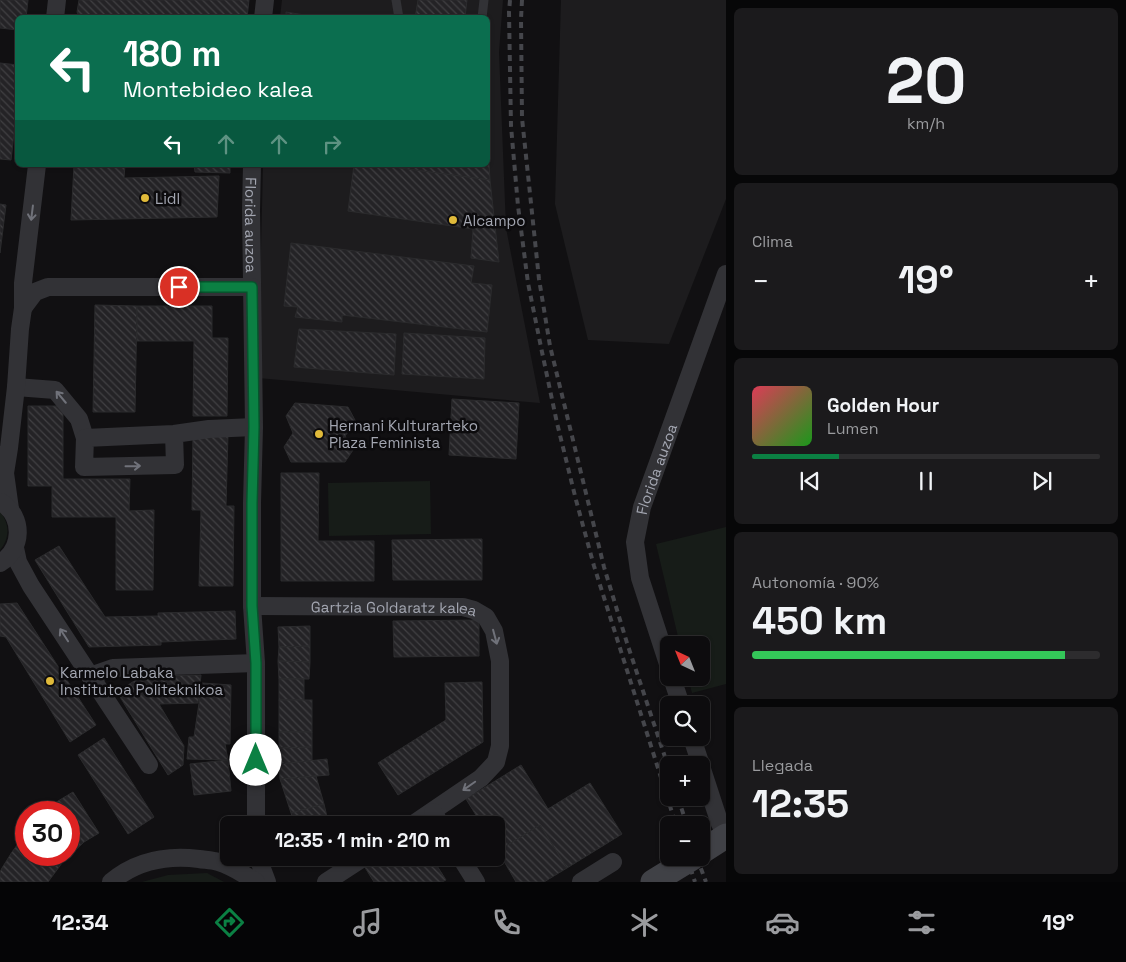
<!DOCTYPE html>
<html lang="es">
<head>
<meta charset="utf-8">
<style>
	body { margin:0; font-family:"Space Grotesk",sans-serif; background:#1b1a1c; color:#f1f3f6; height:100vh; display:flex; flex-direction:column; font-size:19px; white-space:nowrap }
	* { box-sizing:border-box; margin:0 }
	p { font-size:16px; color:#9a9b9e }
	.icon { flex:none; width:28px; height:28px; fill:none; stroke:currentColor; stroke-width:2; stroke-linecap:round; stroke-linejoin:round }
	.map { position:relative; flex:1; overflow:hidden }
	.panel { display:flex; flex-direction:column; gap:8px; padding:8px; background:#070708; width:400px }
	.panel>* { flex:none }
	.guide { position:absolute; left:15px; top:15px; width:475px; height:152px; border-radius:8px; box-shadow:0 1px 4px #0004,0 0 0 1px #2d2c2e; background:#0b6e4f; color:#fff; overflow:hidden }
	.needle { width:32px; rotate:317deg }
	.tools { position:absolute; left:660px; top:636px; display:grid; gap:10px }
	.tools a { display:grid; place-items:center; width:50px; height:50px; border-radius:8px; background:#0d0c0e; box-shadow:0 1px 4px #0004,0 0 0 1px #2d2c2e; font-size:25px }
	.speed { position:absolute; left:15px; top:801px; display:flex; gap:10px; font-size:25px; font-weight:700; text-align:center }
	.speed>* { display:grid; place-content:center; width:65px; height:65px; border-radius:50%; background:#0d0c0e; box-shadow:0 1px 4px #0004,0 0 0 1px #2d2c2e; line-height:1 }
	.speed .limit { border:8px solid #d22; background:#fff; color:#111 }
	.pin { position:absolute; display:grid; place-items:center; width:42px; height:42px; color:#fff; margin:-21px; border:2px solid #fff; border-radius:50%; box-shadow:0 1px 5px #0007 }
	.me { position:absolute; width:55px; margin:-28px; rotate:0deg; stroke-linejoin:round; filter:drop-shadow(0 0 4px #0008) }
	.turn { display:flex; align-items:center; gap:18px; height:105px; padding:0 25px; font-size:22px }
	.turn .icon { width:65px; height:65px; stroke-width:2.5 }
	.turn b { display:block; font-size:35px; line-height:42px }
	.lanes { display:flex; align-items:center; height:48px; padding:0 25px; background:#0003; justify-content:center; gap:25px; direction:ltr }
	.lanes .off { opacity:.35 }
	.big { font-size:38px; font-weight:800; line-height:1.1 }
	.panel .tile { flex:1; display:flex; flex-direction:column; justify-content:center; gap:8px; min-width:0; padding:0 18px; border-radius:8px; background:#1b1a1c }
	.panel .dial { align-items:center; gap:0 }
	.dial b { font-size:65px; line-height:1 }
	.song { display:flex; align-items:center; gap:15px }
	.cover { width:60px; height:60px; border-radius:8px; background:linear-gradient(135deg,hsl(350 70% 55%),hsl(120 70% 35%)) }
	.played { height:5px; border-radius:2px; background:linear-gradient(90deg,#0b8043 25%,#2d2c2e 25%) }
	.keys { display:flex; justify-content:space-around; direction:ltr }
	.heat { display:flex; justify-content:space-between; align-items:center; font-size:28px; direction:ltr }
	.charge { height:8px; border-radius:4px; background:linear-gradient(90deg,#34c759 90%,#2d2c2e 0) }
	.trip { position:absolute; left:220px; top:816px; width:285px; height:50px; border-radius:8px; background:#0d0c0e; box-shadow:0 1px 4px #0004,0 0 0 1px #2d2c2e; font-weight:800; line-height:50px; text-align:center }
	.dock { display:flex; height:80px; justify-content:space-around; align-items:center; background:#050506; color:#9a9b9e }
	.dock .icon { width:35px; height:35px }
	.dock .on { color:#0b8043 }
	.dock b { font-size:22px; color:#f1f3f6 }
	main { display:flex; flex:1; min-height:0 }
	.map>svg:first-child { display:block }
	.built { fill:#1d1c1e }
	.green { fill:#171c18 }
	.building { fill:url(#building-back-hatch); stroke:#2b2b2d }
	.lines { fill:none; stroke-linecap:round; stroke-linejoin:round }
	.service { stroke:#323236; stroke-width:9 }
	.minor { stroke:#323236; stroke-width:18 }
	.secondary { stroke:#404146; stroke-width:25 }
	.rail { stroke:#45464b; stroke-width:4; stroke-dasharray:6 5; stroke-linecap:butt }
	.secondary-bridge { stroke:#404146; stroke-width:25 }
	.oneway { stroke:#70727a }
	.route-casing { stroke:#07532c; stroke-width:12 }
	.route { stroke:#0b8043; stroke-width:9 }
	.poi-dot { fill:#e0ba3a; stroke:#0c0b0d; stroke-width:2 }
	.labels { text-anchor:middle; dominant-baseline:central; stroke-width:5; stroke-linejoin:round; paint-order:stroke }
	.poi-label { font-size:15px; fill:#a3a6b1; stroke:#0c0b0d; text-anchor:start }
	.street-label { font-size:15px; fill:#a3a6b1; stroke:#0c0b0d }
</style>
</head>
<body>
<main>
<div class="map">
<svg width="726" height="882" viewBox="0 0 726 882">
	<defs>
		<pattern id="building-back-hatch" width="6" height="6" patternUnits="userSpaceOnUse" patternTransform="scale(1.25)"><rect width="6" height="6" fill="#242326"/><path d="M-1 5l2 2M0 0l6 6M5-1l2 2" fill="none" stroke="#414043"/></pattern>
	</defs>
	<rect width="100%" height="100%" fill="#111012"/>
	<g class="built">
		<polygon points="282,0 503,0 499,52 506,228 540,403 258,378 263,165 488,165 488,18 280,17"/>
		<polygon points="561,0 726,0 726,199 669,344 588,340 555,204"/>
	</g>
	<g class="green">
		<polygon points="430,481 431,534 329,536 328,483"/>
		<path d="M0,512C10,524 10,538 0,550Z"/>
		<polygon points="726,527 726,684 692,693 688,678 701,678 701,645 680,645 656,544"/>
		<polygon points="207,873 224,882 142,882 168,875"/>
	</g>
	<g class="building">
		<polygon points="0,0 28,0 26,18 18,18 18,30 0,28"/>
		<polygon points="79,0 249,0 247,18 80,18 77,12"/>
		<polygon points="418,0 467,0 465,18 415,18"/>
		<polygon points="286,12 317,17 317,18 286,18"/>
		<polygon points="0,63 18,65 18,98 11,160 0,159"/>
		<polygon points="488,146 490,180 375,165 488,165"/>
		<polygon points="74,165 125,165 124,178 219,176 217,217 71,220"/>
		<polygon points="194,165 230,165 230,173 195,172"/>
		<polygon points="354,165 377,165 490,180 499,262 471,258 473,229 348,211"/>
		<polygon points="0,204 6,205 0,253"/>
		<polygon points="291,243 474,266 471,283 492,285 487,332 342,315 342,322 295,317 298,307 284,306"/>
		<polygon points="95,305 137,306 135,412 93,412"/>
		<polygon points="137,306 212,306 212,338 228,338 227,416 193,416 194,341 137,341"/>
		<polygon points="299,329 396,334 394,375 294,367"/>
		<polygon points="404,333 485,338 484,379 402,374"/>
		<polygon points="452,399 519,403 516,459 449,455"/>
		<polygon points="295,403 348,407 356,422 345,436 353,450 345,462 291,462 284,447 293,433 286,416"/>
		<polygon points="28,406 63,406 63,479 130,479 129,511 154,510 153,590 116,590 116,517 52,517 52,486 28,486"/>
		<polygon points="193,433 228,434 226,506 234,506 233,586 199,586 201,510 192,510"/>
		<polygon points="281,473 319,473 318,541 374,541 374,581 281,581"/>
		<polygon points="482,539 482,580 393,580 392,540"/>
		<polygon points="59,546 105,617 158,616 158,613 235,611 236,639 161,642 161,645 89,647 35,560"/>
		<polygon points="17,603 96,725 70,742 6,637 0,636 0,604"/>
		<polygon points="479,620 479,656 394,657 393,621"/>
		<polygon points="310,626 310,646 279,647 278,627"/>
		<polygon points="310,646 310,662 278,661 279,647"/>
		<polygon points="278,661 310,662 309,679 279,679"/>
		<polygon points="201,675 198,703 159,704 184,746 183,765 168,775 117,692 142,676"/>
		<rect x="279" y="679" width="25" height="21"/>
		<polygon points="482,682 483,742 398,795 378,763 446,720 445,683"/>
		<polygon points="202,683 231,685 230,744 225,744 228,760 187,759 189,737 194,737"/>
		<rect x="279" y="700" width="33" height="32"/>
		<polygon points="279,732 312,732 312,747 279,748"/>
		<polygon points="104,738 154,817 128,834 78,755"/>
		<polygon points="312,747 312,761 279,764 279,748"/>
		<polygon points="327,759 329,775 280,779 279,764"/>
		<polygon points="228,760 231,791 194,795 190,764"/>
		<polygon points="521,765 548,809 590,783 622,834 567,868 540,825 498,851 496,849 496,825 482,825 466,799"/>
		<polygon points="316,776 324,804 291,813 280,779"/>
		<polygon points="73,792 99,833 84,842 62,863 48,882 0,882 0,872 2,868 12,852 26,833 26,855 69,855 69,812 45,812 58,801"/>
		<polygon points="324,804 329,825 295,825 291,813"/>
		<polygon points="540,825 567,868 544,882 516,882 498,851"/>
		<polygon points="377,858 432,858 446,880 442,882 374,882 364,866"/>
	</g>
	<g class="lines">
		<g class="service">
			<polyline points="396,0 399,18"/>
			<polyline points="482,18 484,0"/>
		</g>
		<g class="minor">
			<polyline points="55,18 57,0"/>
			<polyline points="263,18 265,0"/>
			<path id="s1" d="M252,165L251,210L254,427L252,503V606L256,663V825"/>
			<polyline points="23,308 35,292 48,287 252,287"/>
			<polyline points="16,387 55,390 79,419 85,438"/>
			<polyline points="174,434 175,465 84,467 85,438 174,434 209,429 254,427"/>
			<polyline points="10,509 5,473 9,448 16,387 20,329 23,308 23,283 37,165"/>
			<polyline points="15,548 18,562 31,586 149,765"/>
			<path d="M0,563C23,549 24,517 1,502"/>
			<path id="s2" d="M252,606L463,607L474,610L486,617L494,631L500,661V746L496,762L481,778L412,825"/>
			<path id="s3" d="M669,667L640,578L635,542L642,507L726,274"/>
			<polyline points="90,676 113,668 256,663"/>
			<polyline points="672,678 681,705"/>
			<polyline points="692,738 701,765"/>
			<polyline points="701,766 720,824"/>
			<polyline points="433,812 441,825"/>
			<polyline points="258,858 267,882"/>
			<polyline points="461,858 476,882"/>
			<path d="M111,882C136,861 167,855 199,859C205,860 212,860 218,862C231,866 244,874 256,882"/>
			<polyline points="326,882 363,858"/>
			<polyline points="581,882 613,862"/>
		</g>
		<polyline class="secondary" points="701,852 726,836"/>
		<g class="rail">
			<polyline points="510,0 509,12 511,126 518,206 528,283 542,352 557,423 576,500 594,566 676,825"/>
			<polyline points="522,0 521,19 522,118 539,279 550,346 604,567 627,643 669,769"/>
			<polyline points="678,798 687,825"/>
			<polyline points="687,858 695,882"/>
			<polyline points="697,858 706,882"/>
		</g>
		<polyline class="secondary-bridge" points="653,882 692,858"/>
	</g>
	<defs><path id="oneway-shaft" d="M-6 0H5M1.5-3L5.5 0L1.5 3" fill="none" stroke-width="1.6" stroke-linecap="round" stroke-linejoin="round" transform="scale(1.25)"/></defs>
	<g class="oneway">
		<use href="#oneway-shaft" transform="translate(32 213) rotate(97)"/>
		<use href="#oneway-shaft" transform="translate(61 397) rotate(-130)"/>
		<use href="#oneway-shaft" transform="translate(133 466) rotate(-1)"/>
		<use href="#oneway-shaft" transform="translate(64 635) rotate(-123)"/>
		<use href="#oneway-shaft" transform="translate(495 637) rotate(75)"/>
		<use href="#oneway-shaft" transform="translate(469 786) rotate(145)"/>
	</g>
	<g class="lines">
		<g class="route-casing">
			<polyline id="route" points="179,287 252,287 254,427 252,503 252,606 256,663 256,760"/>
		</g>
		<use href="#route" class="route"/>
	</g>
	<g class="poi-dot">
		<circle cx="145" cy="198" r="5"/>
		<circle cx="453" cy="220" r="5"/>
		<circle cx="319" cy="434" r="5"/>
		<circle cx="50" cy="681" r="5"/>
	</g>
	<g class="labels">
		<g class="poi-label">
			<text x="155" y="198">Lidl</text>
			<text x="463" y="220">Alcampo</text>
			<text x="329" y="425">Hernani Kulturarteko<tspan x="329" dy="17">Plaza Feminista</tspan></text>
			<text x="60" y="672">Karmelo Labaka<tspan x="60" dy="17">Institutoa Politeknikoa</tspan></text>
		</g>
		<g class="street-label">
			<text stroke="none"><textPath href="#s1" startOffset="60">Florida auzoa</textPath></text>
			<text stroke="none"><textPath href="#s3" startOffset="206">Florida auzoa</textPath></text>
			<text stroke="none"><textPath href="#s2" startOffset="142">Gartzia Goldaratz kalea</textPath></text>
		</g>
	</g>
</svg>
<div class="tools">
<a><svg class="needle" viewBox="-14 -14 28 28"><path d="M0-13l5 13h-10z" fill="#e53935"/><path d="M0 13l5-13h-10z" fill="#9a9b9e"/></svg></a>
<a><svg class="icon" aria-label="search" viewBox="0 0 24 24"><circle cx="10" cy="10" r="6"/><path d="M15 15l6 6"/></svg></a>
<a>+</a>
<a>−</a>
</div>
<div class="speed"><div class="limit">30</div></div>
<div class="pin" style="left:179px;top:287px;background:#d93025"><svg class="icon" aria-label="arrive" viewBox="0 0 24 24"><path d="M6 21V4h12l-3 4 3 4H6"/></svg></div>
<svg class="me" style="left:256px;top:760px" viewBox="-20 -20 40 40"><circle r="19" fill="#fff"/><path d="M0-13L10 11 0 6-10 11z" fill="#0b8043"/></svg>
<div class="trip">12:35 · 1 min · 210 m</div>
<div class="guide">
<div class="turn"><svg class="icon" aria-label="left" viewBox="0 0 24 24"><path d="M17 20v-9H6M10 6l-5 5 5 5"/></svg><div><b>180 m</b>Montebideo kalea</div></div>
<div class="lanes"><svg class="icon" aria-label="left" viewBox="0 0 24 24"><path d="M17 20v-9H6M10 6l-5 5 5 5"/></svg><svg class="icon off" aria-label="ahead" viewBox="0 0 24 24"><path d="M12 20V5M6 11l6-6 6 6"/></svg><svg class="icon off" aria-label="ahead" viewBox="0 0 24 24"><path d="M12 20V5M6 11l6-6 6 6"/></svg><svg class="icon off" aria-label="right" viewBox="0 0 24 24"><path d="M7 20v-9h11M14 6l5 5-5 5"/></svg></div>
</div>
</div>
<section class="panel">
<div class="tile dial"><b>20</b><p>km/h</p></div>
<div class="tile"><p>Clima</p>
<div class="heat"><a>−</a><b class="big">19°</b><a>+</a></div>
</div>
<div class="tile">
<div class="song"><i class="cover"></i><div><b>Golden Hour</b><p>Lumen</p></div></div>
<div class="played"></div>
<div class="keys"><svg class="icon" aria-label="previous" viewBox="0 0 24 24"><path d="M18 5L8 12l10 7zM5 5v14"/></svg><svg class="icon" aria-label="pause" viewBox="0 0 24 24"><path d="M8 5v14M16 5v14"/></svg><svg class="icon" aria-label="next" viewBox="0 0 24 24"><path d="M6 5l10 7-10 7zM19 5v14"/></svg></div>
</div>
<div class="tile"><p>Autonomía · 90%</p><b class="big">450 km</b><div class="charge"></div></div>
<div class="tile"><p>Llegada</p><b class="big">12:35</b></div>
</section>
</main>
<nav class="dock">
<b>12:34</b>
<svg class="icon on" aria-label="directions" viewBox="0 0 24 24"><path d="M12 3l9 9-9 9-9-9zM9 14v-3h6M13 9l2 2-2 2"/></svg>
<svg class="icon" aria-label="music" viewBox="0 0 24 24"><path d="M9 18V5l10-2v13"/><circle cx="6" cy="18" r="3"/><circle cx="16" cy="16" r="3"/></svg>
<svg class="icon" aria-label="phone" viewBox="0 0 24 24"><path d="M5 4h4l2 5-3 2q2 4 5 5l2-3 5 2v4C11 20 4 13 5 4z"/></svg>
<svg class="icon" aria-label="climate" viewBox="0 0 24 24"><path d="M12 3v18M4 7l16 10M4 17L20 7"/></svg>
<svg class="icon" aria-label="car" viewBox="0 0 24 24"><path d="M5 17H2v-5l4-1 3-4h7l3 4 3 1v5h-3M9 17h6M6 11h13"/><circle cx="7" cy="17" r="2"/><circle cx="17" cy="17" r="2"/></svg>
<svg class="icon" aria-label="filters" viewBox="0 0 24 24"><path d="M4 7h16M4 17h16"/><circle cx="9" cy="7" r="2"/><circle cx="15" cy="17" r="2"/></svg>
<b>19°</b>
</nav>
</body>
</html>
